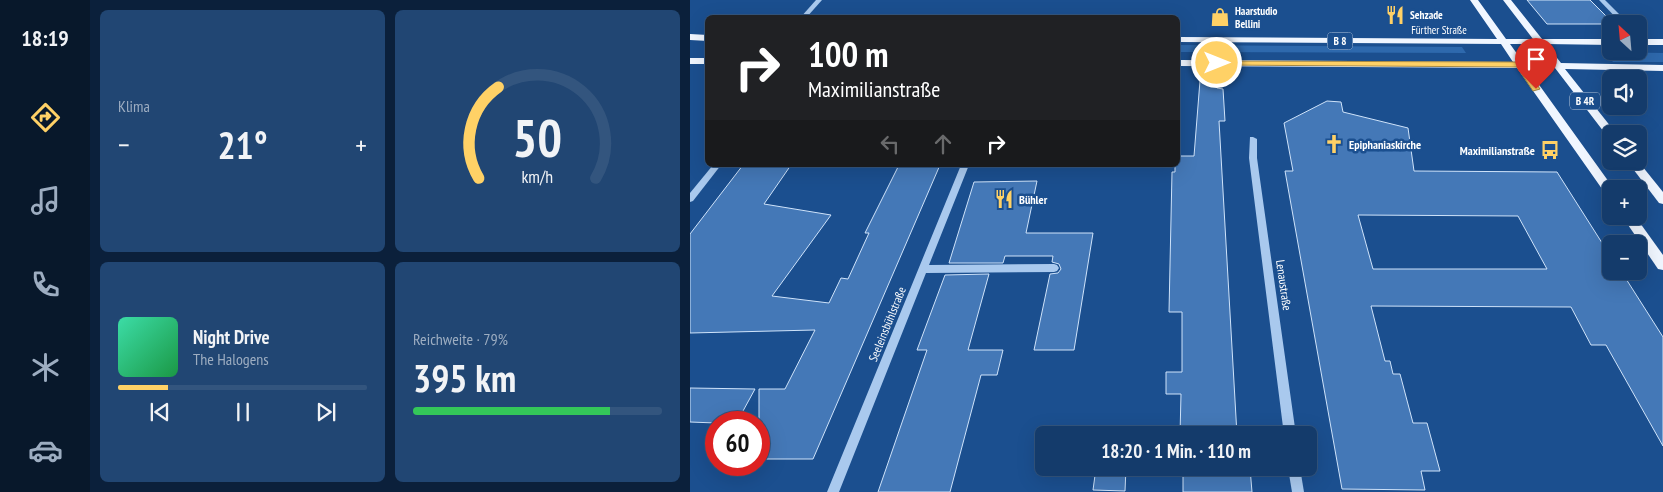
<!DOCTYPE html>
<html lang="de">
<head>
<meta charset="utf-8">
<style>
	body { margin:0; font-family:"PT Sans Narrow",sans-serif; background:#214673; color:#f1f3f6; height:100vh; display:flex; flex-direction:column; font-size:19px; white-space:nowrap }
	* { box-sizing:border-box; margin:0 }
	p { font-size:16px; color:#9dadc1 }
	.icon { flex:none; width:28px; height:28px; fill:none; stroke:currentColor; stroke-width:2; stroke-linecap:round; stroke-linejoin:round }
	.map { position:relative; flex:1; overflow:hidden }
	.drawer { display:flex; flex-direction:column; gap:10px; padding:10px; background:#0b203b; width:600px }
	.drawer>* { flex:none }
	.banner { position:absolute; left:15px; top:15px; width:475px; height:152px; border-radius:8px; box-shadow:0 5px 20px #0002,0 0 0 1px #33557e; background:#202124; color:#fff; overflow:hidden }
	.needle { width:32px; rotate:334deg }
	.tools { position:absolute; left:912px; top:15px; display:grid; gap:10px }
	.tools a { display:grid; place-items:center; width:45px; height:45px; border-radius:8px; background:#143b6b; box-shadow:0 5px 20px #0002,0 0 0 1px #33557e; font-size:25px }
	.speed { position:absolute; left:15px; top:411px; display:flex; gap:10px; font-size:25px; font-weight:700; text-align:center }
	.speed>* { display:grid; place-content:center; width:65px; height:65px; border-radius:50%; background:#143b6b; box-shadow:0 5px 20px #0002,0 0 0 1px #33557e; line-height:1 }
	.speed .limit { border:8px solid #d22; background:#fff; color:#111 }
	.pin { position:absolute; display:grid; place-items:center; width:42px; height:42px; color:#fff; margin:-51px -21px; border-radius:50% 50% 50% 0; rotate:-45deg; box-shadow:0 0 5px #0007 }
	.pin .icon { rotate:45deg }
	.me { position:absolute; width:55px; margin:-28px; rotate:90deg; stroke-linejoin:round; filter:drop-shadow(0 0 4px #0008) }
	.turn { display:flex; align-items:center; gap:18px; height:105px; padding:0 20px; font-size:22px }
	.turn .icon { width:65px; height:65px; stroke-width:2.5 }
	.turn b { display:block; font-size:35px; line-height:42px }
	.lanes { display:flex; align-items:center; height:48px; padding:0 20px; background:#0003; justify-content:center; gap:25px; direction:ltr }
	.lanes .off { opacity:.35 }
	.big { font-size:38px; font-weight:700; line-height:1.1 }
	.drawer .tile { flex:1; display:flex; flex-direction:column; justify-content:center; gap:8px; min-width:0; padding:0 18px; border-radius:8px; background:#214673 }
	.drawer .dial { align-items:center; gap:0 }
	.dial svg { height:130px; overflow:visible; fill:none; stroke:#33557e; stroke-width:7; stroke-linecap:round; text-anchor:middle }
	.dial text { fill:#f1f3f6; stroke:none }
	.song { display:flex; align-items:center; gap:15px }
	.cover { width:60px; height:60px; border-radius:8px; background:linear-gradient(135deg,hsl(160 70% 55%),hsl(140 70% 35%)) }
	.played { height:5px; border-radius:2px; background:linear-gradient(90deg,#ffd166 20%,#33557e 20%) }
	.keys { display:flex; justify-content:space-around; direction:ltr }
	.heat { display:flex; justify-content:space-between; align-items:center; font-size:28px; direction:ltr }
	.charge { height:8px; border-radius:4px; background:linear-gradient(90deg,#34c759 79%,#33557e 0) }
	.drawer .tiles { flex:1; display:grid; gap:10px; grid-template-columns:repeat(2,1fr) }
	.trip { position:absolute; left:345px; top:426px; width:282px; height:50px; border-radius:8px; background:#143b6b; box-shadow:0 5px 20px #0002,0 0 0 1px #33557e; font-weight:700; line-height:50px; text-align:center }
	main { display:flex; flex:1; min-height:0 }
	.menu { display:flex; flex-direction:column; width:90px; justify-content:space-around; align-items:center; background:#08182b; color:#9dadc1 }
	.menu .icon { width:35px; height:35px }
	.menu .active { color:#ffd166 }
	.menu b { font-size:22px; color:#f1f3f6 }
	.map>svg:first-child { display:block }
	.green { fill:#2e69ad }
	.building { fill:#4478b7; stroke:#cfe3fa; fill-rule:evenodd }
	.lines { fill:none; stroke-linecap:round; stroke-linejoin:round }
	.minor { fill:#a9c9ee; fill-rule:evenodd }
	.major { fill:#f0f6ff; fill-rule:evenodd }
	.route { fill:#ffd166; stroke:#a68842 }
	.labels { text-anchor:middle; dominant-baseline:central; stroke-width:5; stroke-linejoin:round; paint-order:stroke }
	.far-poi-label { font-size:11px; font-weight:bold; fill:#fff; stroke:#1b4f8f; text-anchor:start }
	.far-street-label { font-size:11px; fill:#fff; stroke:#1b4f8f }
	.shield { fill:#1b4f8f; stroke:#bbcadd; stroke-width:1 }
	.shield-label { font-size:11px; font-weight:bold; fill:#fff }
	.poi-label { font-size:12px; font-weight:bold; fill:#fff; stroke:#1b4f8f; text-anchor:start }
	.street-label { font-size:12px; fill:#fff; stroke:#1b4f8f }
</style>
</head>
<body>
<main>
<nav class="menu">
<b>18:19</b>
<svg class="icon active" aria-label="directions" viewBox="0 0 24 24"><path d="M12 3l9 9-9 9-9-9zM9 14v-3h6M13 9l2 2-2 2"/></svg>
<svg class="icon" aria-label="music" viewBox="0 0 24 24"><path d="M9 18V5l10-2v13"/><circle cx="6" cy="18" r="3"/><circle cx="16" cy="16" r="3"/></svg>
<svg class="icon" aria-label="phone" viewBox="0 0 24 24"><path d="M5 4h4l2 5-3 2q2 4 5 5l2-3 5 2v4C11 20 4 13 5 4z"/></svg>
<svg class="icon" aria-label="climate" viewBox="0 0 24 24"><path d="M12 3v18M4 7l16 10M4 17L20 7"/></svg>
<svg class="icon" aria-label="car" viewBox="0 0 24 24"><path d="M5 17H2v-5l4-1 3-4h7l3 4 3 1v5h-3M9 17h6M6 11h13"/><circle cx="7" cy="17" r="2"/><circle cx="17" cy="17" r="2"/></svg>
</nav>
<section class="drawer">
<div class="tiles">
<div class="tile"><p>Klima</p>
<div class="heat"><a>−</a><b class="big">21°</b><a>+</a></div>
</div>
<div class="tile dial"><svg viewBox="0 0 100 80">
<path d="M14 69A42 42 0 1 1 86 69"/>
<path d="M14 69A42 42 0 0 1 26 13" stroke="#ffd166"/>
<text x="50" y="56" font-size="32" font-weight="700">50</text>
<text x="50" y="72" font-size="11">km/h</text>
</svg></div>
<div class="tile">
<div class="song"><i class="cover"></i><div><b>Night Drive</b><p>The Halogens</p></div></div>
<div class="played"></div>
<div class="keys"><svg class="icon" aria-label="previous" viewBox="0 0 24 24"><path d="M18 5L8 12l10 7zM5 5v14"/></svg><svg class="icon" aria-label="pause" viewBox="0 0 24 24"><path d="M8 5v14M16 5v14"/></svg><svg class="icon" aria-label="next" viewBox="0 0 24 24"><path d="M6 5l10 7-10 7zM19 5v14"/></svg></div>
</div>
<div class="tile"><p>Reichweite · 79%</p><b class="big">395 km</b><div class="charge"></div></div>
</div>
</section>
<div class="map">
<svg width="973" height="492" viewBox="0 0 973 492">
	<rect width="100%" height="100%" fill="#1b4f8f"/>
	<g class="green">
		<polygon points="488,45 772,47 776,53 488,52"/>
		<polygon points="914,52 973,53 973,62 923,62"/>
	</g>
	<g class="building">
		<polygon points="837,0 900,0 924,24 857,24"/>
		<polygon points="511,68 526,68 527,88 533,89 535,121 529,121 547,435 490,435 491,394 476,394 476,372 492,372 492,312 479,312 482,172 485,172 485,165 488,165 488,156 504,156"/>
		<path d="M637,101L651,102L653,112L718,128L724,171L867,172L921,257V271H931L973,337V446L916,345H901L881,307L681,306L695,361H700L703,374H710L723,423H737L750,471H731L735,490L652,489L595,171H603L594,123ZM668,215L828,216L857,269H683Z"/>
		<polygon points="53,165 101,165 74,204 141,215 82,296 139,303 151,278 158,279 179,233 175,233 209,165 250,165 123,459 69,459 69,389 95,389 125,330 0,333 0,234"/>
		<polygon points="347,181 336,233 403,233 384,350 344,350 360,274 368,273 371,269 369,264 362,262 363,256 315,256 313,263 259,263 284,182"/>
		<polygon points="299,274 278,350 313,350 307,375 291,375 260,492 188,492 237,350 227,350 255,275"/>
		<polygon points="0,388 65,389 47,422 26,423 0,422"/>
		<polygon points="406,468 436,468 435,491 403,490"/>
		<polygon points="493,468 560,468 562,492 493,492"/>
	</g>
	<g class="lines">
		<g class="minor">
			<polygon points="126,0 132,0 116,18 110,18"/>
			<polygon points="909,0 915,0 939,24 932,24"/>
			<polygon points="949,34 957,41 957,43 953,43 949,39"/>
			<polygon points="560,137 563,137 567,139 567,158 606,435 594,435 559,158"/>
			<polygon points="23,165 31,165 3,201 0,202 0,193"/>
			<polygon points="271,165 279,165 239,265 364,264 367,265 369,268 367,271 364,272 236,273 149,492 137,492"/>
			<polygon points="598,468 610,468 614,492 602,492"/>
		</g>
		<g class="major">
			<path d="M780,0H788L816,39H843L813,0H821L852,39H921V45L856,44L871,63L973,65V71L875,69L925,132L926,134H921V137L917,136L865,68H837L924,189H921V197L917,196L827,68L488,66V60L823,62L811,44L488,42V37L807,39ZM820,44H847L861,63L833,62Z"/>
			<polygon points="0,34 18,35 18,41 0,40"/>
			<rect x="949" y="39" width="24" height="6"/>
			<rect x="0" y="58" width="18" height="6"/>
			<polygon points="937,161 948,161 973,192 973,204 969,203"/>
			<polygon points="932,216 945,216 973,255 973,270 968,269"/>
		</g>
	</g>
	<polygon class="route" points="524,61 829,62 832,63 850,89 843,91 827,67 527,65 523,63"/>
	<defs>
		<g id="restaurant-bare" transform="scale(1.5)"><path d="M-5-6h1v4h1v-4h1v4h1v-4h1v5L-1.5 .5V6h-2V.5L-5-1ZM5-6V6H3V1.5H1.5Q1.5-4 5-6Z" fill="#ffd166" stroke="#1b4f8f" stroke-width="2.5" paint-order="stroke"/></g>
		<g id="shop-bare" transform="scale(1.5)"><path d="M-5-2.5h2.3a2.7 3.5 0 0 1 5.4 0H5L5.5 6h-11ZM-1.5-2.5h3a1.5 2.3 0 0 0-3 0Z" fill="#ffd166" stroke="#1b4f8f" stroke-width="2.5" paint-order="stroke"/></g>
		<g id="church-bare" transform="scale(1.5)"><path d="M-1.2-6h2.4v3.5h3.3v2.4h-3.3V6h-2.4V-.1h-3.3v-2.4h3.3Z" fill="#ffd166" stroke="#1b4f8f" stroke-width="2.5" paint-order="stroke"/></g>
		<g id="bus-bare" transform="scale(1.5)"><path d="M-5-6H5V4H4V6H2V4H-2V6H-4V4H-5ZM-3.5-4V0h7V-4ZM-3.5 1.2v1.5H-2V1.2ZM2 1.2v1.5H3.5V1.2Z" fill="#ffd166" stroke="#1b4f8f" stroke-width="2.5" paint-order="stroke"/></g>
	</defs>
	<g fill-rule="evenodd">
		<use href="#restaurant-bare" x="705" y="15"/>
		<use href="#shop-bare" x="530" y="17"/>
		<use href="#church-bare" x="644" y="144"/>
		<use href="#bus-bare" x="860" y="150"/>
		<use href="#restaurant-bare" x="314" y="199"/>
	</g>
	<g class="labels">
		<g class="far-poi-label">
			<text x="545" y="11">Haarstudio<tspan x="545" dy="13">Bellini</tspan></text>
			<text x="720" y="15">Sehzade</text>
		</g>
		<g class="far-street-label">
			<text x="749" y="30">Fürther Straße</text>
		</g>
		<g class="shield">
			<rect x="637.5" y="32.5" width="25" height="17" rx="4"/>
			<rect x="880" y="92.5" width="30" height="17" rx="4"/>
		</g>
		<g class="shield-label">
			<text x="650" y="41">B 8</text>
			<text x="895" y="101">B 4R</text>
		</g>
		<g class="poi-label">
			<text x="659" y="144">Epiphaniaskirche</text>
			<text x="845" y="150" text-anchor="end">Maximilianstraße</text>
			<text x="329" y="199">Bühler</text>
		</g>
		<g class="street-label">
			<text transform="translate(594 285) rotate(82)">Lenaustraße</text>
			<text transform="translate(197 324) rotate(-68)">Seeleinsbühlstraße</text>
		</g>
	</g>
</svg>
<div class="tools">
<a><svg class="needle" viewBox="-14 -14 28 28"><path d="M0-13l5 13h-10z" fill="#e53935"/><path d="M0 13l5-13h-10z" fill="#9dadc1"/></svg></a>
<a><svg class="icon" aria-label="sound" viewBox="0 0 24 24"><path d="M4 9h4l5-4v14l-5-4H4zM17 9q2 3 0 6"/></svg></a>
<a><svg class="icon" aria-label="layers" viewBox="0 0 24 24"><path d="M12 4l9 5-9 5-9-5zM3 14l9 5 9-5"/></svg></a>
<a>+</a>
<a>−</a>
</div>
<div class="speed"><div class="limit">60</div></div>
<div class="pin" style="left:846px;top:89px;background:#d93025"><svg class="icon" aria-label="arrive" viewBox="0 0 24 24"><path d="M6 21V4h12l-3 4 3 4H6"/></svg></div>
<svg class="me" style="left:527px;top:63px" viewBox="-20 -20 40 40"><circle r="17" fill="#ffd166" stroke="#fff" stroke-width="3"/><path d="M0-11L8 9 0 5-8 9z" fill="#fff"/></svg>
<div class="trip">18:20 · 1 Min. · 110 m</div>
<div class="banner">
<div class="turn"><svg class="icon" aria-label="right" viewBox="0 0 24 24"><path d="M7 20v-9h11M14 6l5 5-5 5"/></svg><div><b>100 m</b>Maximilianstraße</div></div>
<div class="lanes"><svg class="icon off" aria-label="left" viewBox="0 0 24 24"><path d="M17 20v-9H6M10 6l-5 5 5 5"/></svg><svg class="icon off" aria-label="ahead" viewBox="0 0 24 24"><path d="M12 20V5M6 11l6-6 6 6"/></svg><svg class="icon" aria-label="right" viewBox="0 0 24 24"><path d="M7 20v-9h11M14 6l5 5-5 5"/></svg></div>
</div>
</div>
</main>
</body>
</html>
